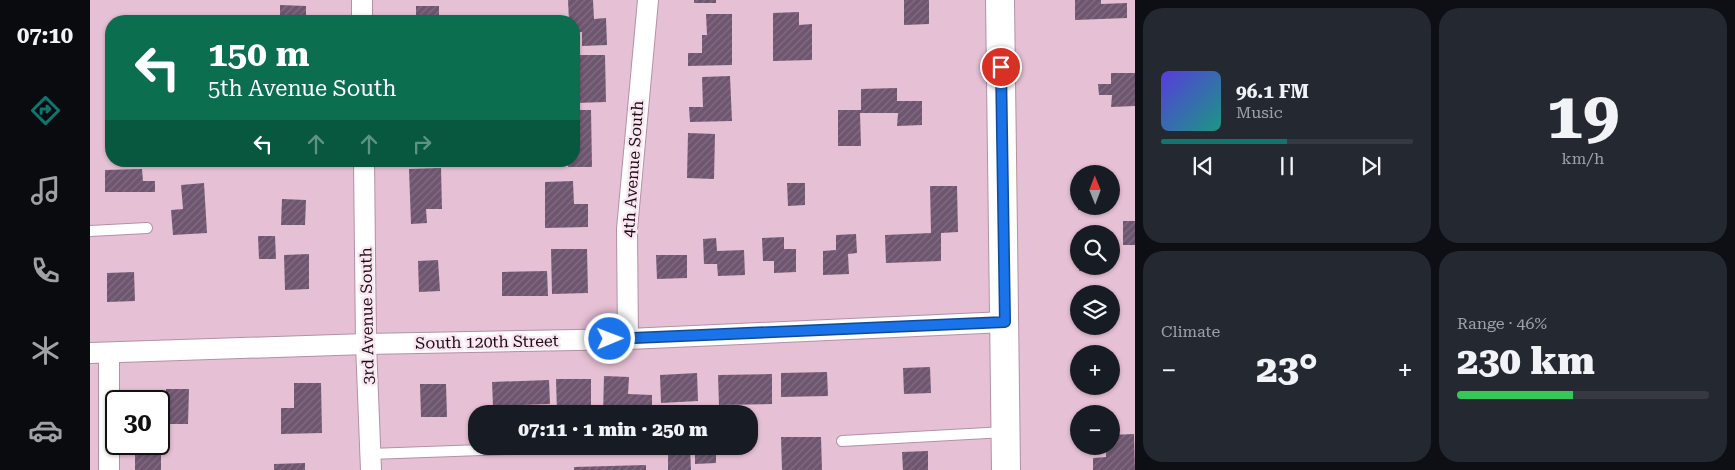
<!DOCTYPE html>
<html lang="en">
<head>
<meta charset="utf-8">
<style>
	body { margin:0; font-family:"Roboto Serif",serif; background:#242831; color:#f1f3f6; height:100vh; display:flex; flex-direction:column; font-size:19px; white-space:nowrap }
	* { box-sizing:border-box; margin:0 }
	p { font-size:16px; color:#9ea1a6 }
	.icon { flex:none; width:28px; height:28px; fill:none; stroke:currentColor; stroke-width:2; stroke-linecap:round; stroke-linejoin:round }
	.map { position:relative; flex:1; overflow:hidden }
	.sheet { display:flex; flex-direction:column; gap:8px; padding:8px; background:#0d0f14; width:600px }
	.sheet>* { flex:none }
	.banner { position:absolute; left:15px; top:15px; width:475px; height:152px; border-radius:20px; box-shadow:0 1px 4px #0004; background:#0b6e4f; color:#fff; overflow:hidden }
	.needle { width:32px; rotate:359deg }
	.buttons { position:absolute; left:980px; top:165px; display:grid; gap:10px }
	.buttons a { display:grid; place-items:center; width:50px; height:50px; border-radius:50%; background:#171b24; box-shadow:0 1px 4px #0004; font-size:25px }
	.speed { position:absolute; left:15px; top:390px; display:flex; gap:10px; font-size:25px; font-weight:700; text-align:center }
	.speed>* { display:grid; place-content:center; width:65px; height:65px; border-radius:50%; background:#171b24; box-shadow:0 1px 4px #0004; line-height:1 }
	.speed .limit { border:2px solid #111; border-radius:8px; background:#fff; color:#111 }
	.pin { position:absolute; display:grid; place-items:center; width:42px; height:42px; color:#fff; margin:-21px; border:2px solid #fff; border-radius:50%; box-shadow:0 1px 5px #0007 }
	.me { position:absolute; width:55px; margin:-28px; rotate:89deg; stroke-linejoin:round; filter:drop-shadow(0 0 4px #0008) }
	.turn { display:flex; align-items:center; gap:18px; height:105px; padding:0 20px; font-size:22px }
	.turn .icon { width:65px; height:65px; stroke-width:2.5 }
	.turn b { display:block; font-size:35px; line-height:42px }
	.lanes { display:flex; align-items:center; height:48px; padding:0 20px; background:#0003; justify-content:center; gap:25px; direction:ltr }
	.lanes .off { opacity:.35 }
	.big { font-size:38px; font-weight:800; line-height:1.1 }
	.sheet .widget { flex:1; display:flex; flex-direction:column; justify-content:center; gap:8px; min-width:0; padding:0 18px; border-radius:20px; background:#242831 }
	.sheet .dial { align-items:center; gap:0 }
	.dial b { font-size:65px; line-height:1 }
	.song { display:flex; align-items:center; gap:15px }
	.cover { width:60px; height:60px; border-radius:8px; background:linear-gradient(135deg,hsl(250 70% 55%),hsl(170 70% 35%)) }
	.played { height:5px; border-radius:2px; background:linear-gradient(90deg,#0f766e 50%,#363941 50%) }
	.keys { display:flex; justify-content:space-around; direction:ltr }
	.heat { display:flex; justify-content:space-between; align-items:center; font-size:28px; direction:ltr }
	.charge { height:8px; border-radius:4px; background:linear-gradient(90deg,#34c759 46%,#363941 0) }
	.sheet .tiles { flex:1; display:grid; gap:8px; grid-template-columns:repeat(2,1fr) }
	.trip { position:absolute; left:378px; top:405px; width:290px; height:50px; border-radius:20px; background:#171b24; box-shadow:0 1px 4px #0004; font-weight:800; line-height:50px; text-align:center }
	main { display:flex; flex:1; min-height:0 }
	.dock { display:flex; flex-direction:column; width:90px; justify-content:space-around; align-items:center; background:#090b0e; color:#9ea1a6 }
	.dock .icon { width:35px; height:35px }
	.dock .on { color:#0f766e }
	.dock b { font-size:22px; color:#f1f3f6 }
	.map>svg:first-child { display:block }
	.building { fill:url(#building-hatch) }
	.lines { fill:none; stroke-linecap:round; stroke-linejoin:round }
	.lane-casing { stroke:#b590a4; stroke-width:12 }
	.street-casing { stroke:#b590a4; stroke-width:22 }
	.secondary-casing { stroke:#b590a4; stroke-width:30 }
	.lane { stroke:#fff; stroke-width:10 }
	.street { stroke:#fff; stroke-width:20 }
	.secondary { stroke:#fff; stroke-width:28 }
	.route-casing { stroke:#114b97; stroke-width:12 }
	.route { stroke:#1a73e8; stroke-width:9 }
	.labels { text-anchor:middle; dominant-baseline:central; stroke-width:5; stroke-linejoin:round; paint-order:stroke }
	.street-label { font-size:16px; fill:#190c13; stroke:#fbe7f1 }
</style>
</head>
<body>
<main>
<nav class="dock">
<b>07:10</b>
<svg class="icon on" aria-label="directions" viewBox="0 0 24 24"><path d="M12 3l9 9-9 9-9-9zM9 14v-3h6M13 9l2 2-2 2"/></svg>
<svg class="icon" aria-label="music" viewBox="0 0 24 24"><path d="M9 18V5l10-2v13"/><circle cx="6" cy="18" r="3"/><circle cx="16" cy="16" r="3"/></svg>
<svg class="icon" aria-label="phone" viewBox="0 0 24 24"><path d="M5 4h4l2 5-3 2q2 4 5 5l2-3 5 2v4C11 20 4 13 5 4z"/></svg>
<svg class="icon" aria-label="climate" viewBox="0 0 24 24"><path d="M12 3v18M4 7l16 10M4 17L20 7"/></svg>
<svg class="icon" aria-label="car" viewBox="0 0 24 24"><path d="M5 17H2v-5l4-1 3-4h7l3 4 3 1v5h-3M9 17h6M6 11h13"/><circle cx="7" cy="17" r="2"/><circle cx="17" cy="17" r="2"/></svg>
</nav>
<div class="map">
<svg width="1045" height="470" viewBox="0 0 1045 470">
	<defs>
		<pattern id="building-hatch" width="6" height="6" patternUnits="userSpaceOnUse" patternTransform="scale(1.25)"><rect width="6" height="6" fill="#6f5670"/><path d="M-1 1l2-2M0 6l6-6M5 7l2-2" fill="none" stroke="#826e82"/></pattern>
	</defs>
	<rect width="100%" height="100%" fill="#e6c0d4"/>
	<g class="building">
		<polygon points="478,0 503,0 504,19 516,18 517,45 492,46 492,32 484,33 484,21 479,21"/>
		<rect x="604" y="0" width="22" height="3"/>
		<polygon points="814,0 839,0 839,24 814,25"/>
		<polygon points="985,0 1011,0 1011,4 1037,3 1037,18 985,20"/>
		<polygon points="190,5 216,6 216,17 228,18 228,21 190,21"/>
		<rect x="326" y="6" width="23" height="15"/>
		<polygon points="709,12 709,25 722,24 722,60 683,61 683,13"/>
		<polygon points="616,14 642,14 642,65 598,66 598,53 612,53 612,35 617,35"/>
		<polygon points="485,55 515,55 516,102 485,103"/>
		<polygon points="1021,73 1045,73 1045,106 1021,107 1022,95 1009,95 1008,84 1021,84"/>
		<polygon points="640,76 642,121 600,122 599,107 613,107 612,77"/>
		<polygon points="807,88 807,101 832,101 832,125 807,126 808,113 770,113 771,146 748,146 748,110 771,110 771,89"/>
		<polygon points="484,110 501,110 502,167 478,167 478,161 484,161"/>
		<polygon points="598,133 625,134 624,179 597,178"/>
		<polygon points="351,168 352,209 336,209 337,223 321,224 319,169"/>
		<polygon points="52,169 53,181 65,181 65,192 15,192 15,170"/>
		<polygon points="483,181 484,204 498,204 498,227 455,228 455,182"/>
		<polygon points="114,183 117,233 83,235 81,210 93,209 91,185"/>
		<polygon points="697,183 715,183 715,205 698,206"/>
		<polygon points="840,186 867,186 868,232 851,233 851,261 796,263 795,235 841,233"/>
		<polygon points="192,199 216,200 215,225 191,225"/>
		<polygon points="988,206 1014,206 1014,209 988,210"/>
		<rect x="1033" y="221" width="12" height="24"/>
		<polygon points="766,234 767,253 758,254 759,274 733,275 733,251 746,250 746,235"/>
		<polygon points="168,236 185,236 186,259 169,259"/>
		<polygon points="694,237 694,249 706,249 706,272 684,273 684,261 673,261 672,238"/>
		<polygon points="626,238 627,251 654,250 655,275 628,276 627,264 614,264 613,239"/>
		<polygon points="461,249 497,249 498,293 462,294"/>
		<polygon points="219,254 219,289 195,290 194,255"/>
		<polygon points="566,255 597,255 597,278 567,279"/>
		<polygon points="348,260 350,291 329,292 328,261"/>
		<polygon points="989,266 1011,266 1011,272 989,271"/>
		<polygon points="457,271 458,296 412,296 412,272"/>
		<polygon points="44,272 45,301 17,302 17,273"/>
		<polygon points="840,367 841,393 814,394 813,368"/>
		<polygon points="737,372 738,396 691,397 691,373"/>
		<polygon points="607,373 608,401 571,403 570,375"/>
		<polygon points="682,374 682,404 629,405 628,375"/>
		<polygon points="514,376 539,377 538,394 562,395 562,414 513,414"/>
		<polygon points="466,379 501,379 501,407 490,407 490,414 467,414"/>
		<polygon points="459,380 460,404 403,406 402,382"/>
		<polygon points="204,383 231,383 232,433 191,434 191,408 204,408"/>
		<polygon points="330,384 356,384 357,417 331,417"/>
		<rect x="991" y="386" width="25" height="4"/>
		<polygon points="76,389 99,389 98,424 69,424 69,400 76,401"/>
		<polygon points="1044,434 1045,470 1003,470 1003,458 1016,457 1016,446 1021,446 1021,435"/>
		<polygon points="691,437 731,437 732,470 692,470"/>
		<polygon points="600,446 601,470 578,470 578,447"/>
		<polygon points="605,446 626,446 626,463 605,464"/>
		<polygon points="838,451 838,470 813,470 812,452"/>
		<rect x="45" y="452" width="26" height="18"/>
		<polygon points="215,463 215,470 184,470 184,464"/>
		<polygon points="556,465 556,470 484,470 484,467"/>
	</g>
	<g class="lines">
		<g class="lane-casing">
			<g id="lane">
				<polyline points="0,231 57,228"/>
				<polyline points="752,441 915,432"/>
				<polyline points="280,454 508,446"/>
			</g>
		</g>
		<g class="street-casing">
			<g id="street">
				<polyline points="272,0 272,21"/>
				<polyline points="274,161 276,344 281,470"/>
				<polyline points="538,339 537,229 558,0"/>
				<polyline points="0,353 276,344 538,339 915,322"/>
				<polyline points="19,470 19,353"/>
			</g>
		</g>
		<g class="secondary-casing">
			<polyline id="secondary" points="910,0 916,470"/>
		</g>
		<use href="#lane" class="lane"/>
		<use href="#street" class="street"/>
		<use href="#secondary" class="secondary"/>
	</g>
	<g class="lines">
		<g class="route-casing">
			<polyline id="route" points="520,339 915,322 911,67"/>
		</g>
		<use href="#route" class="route"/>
	</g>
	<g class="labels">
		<g class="street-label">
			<text transform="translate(543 169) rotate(-86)">4th Avenue South</text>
			<text transform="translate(277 316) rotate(-91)">3rd Avenue South</text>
			<text transform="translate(397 342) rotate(-1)">South 120th Street</text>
		</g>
	</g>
</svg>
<div class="buttons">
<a><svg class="needle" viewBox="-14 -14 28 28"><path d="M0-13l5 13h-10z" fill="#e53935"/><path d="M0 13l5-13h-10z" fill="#9ea1a6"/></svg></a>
<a><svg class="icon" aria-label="search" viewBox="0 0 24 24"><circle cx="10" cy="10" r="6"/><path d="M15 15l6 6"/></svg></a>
<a><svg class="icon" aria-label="layers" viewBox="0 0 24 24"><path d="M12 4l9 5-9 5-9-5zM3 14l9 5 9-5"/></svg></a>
<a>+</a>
<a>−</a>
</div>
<div class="speed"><div class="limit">30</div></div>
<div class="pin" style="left:911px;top:67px;background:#d93025"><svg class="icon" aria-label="arrive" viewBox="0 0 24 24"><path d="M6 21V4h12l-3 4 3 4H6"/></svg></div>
<svg class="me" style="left:520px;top:339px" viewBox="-20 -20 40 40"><circle r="17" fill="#1a73e8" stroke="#fff" stroke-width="3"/><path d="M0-11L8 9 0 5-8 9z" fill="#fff"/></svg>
<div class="trip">07:11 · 1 min · 250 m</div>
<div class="banner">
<div class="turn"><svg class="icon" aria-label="left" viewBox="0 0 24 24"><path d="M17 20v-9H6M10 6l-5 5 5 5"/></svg><div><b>150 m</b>5th Avenue South</div></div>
<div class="lanes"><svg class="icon" aria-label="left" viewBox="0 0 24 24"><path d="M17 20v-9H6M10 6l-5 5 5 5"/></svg><svg class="icon off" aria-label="ahead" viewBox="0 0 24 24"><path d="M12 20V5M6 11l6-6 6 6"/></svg><svg class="icon off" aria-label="ahead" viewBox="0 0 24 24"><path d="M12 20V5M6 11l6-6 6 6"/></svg><svg class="icon off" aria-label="right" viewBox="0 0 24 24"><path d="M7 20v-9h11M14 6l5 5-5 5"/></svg></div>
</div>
</div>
<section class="sheet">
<div class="tiles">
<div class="widget">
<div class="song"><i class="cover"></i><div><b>96.1 FM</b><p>Music</p></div></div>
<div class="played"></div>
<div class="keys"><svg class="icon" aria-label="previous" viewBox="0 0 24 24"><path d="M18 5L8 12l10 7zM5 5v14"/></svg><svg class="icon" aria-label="pause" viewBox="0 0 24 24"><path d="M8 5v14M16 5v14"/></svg><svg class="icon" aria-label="next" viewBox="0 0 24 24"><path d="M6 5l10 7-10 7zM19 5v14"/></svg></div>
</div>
<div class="widget dial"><b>19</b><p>km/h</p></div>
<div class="widget"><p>Climate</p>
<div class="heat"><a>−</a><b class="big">23°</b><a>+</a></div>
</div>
<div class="widget"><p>Range · 46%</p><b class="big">230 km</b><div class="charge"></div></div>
</div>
</section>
</main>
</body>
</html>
